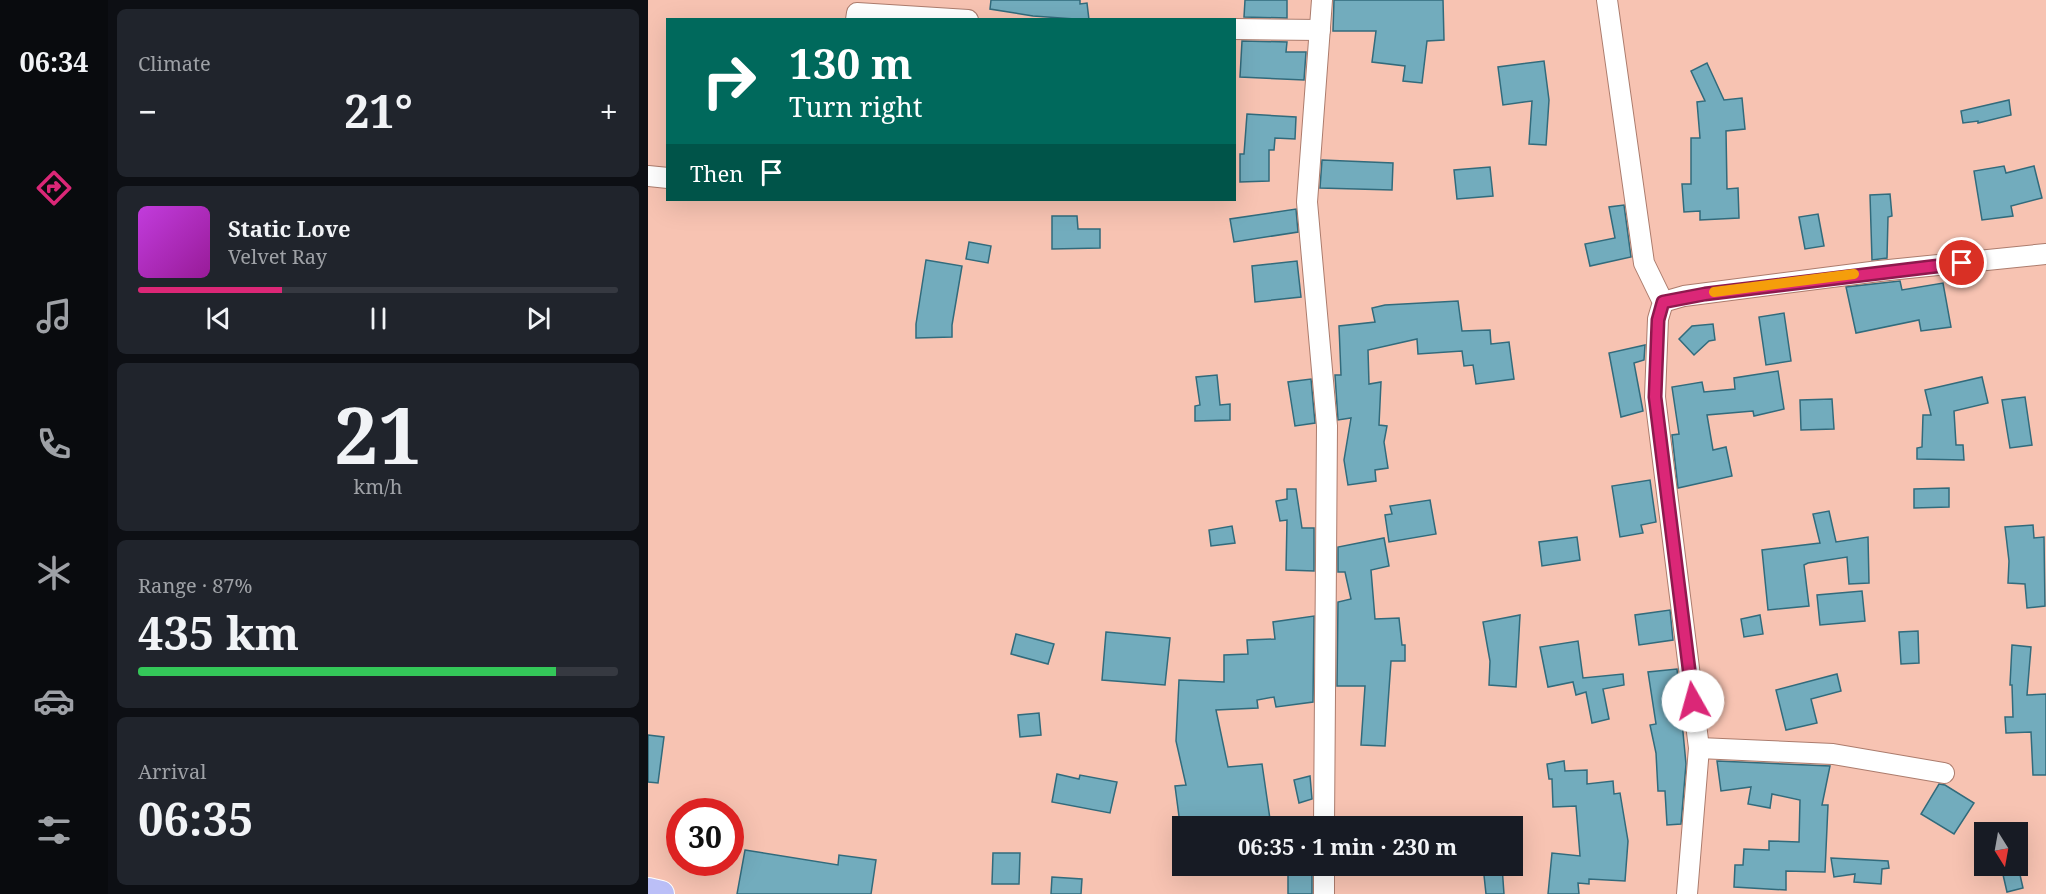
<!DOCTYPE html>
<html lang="en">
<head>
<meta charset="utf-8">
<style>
	body { margin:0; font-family:"Noto Serif",serif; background:#20242c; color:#f1f3f6; height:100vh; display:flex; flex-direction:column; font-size:22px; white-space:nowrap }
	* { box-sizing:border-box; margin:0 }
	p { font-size:20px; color:#9ea1a6 }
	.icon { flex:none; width:33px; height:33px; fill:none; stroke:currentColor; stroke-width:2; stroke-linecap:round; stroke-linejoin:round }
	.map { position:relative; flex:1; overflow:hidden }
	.details { display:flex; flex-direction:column; gap:9px; padding:9px; background:#0d0f14; width:540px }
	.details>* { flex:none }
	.top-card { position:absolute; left:18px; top:18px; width:570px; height:183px; border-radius:0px; box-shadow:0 6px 24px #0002; background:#00695c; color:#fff; overflow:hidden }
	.needle { width:39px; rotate:169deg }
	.tools { position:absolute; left:1326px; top:822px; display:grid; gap:12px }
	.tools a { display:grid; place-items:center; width:54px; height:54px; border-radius:0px; background:#171b24; box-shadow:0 6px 24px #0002; font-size:30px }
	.speed { position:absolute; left:18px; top:798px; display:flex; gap:12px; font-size:30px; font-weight:700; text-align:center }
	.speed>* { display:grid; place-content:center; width:78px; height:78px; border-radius:50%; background:#171b24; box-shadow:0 6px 24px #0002; line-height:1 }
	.speed .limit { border:9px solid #d22; background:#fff; color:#111 }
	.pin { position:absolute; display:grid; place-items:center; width:51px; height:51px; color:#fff; margin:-26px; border:3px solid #fff; border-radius:50%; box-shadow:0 2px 6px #0007 }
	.me { position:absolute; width:66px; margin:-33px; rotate:353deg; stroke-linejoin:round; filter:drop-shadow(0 0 4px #0008) }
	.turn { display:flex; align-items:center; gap:21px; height:126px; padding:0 24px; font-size:27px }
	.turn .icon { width:78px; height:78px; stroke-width:2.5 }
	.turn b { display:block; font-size:42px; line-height:51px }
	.then { display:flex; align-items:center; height:57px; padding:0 24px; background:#0003; gap:12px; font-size:22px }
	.big { font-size:45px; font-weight:700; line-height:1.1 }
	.details .tile { flex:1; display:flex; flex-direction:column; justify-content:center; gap:9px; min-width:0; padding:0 21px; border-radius:9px; background:#20242c }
	.details .dial { align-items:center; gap:0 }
	.dial b { font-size:78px; line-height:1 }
	.song { display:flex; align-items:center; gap:18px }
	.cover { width:72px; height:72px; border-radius:9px; background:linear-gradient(135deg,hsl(290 70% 55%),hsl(300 70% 35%)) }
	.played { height:6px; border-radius:3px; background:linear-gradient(90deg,#db2777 30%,#363941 30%) }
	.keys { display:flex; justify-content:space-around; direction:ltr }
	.heat { display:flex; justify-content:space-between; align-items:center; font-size:33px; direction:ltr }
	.charge { height:9px; border-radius:4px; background:linear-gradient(90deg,#34c759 87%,#363941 0) }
	.trip { position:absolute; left:524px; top:816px; width:351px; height:60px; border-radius:0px; background:#171b24; box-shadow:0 6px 24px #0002; font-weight:700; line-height:60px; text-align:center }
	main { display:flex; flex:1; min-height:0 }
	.dock { display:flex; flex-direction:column; width:108px; justify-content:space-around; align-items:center; background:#090b0e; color:#9ea1a6 }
	.dock .icon { width:42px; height:42px }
	.dock .current { color:#db2777 }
	.dock b { font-size:27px; color:#f1f3f6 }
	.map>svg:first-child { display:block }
	.building { fill:#72acbd; stroke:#326b7c; stroke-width:1.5 }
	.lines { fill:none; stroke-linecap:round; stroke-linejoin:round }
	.minor-casing { stroke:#ac7c6d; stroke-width:22 }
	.major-casing { stroke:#fff; stroke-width:28 }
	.minor { stroke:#fff; stroke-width:20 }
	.major { stroke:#bbbff7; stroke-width:26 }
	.route-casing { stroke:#8e194d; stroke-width:15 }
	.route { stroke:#db2777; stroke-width:10 }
	.slow { stroke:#f59e0b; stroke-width:10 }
</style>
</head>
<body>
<main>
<nav class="dock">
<b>06:34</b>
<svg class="icon current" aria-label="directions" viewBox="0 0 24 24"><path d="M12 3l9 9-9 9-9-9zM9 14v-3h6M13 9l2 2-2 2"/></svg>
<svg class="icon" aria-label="music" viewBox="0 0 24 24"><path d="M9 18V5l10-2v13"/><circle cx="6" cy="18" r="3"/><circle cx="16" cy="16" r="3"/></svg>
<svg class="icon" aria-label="phone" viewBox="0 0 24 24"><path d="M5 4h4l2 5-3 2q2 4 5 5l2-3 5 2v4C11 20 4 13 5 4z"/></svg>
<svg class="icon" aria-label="climate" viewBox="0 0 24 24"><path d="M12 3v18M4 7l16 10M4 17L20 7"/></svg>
<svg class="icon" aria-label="car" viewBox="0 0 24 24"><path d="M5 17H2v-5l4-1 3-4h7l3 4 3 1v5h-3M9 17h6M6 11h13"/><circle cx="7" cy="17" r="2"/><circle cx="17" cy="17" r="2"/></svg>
<svg class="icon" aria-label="filters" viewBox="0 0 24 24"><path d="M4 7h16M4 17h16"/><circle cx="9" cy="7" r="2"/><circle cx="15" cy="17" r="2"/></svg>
</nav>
<section class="details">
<div class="tile"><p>Climate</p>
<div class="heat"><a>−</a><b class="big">21°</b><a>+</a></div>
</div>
<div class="tile">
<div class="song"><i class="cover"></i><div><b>Static Love</b><p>Velvet Ray</p></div></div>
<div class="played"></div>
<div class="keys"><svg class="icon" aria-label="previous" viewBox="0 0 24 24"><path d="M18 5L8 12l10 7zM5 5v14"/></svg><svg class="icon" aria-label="pause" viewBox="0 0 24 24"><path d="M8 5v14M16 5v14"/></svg><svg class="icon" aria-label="next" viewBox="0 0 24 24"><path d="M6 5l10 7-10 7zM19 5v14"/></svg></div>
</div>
<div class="tile dial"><b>21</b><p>km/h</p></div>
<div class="tile"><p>Range · 87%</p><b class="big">435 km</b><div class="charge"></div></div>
<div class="tile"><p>Arrival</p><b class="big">06:35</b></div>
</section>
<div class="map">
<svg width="1398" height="894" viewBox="0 0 1398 894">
	<rect width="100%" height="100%" fill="#f7c3b2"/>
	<g class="building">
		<polygon points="343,0 432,0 432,4 439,3 441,20 385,16 342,9"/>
		<polygon points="597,0 639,0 639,18 596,17"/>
		<polygon points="686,0 795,0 796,40 779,41 774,83 755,81 757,66 724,62 728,31 685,31"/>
		<polygon points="594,41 639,42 638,52 658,52 656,80 592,77"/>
		<polygon points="896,61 901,100 898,145 881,144 884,101 855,105 850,67"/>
		<polygon points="1059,63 1076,100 1094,98 1097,129 1078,131 1079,189 1090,188 1091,218 1052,220 1052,211 1036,212 1034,184 1043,184 1043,138 1052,138 1049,102 1057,101 1043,71"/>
		<polygon points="1361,100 1363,115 1330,123 1330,121 1315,123 1313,111"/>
		<polygon points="599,114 648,117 647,139 627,138 626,150 621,150 621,181 592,182 592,154 596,154"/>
		<polygon points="674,160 745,163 744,190 672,188"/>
		<polygon points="1356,166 1358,173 1386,166 1394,198 1363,206 1365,216 1334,220 1326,171"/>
		<polygon points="842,167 845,196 809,199 806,170"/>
		<polygon points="1242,194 1244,216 1240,217 1239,258 1224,260 1222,195"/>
		<polygon points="976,205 983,257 942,266 937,244 967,238 961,207"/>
		<polygon points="648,209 650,232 586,242 582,219"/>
		<polygon points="1170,214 1176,246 1157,249 1151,217"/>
		<polygon points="404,216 429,216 430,229 452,229 452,248 404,249"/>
		<polygon points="321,242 343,246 340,263 318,259"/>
		<polygon points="278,260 314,266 304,325 304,337 268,338 268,324"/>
		<polygon points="649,261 653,297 607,302 604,266"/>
		<polygon points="1252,281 1254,290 1295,283 1303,327 1273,331 1271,320 1208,333 1198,287"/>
		<polygon points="810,301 814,331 842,330 843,344 861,342 866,379 828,384 825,365 816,366 814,351 770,354 769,339 720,350 721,384 733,382 731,425 739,426 736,442 740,468 727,470 728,481 700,485 696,460 703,418 690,420 687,375 693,375 691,326 727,322 724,308 737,305"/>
		<polygon points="1136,313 1143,361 1118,365 1111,317"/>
		<polygon points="1065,324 1067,340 1061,341 1046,355 1031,339 1044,326"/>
		<polygon points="997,345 996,360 986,363 995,411 973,417 961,353"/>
		<polygon points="1130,371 1136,409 1106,416 1105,411 1059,415 1065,450 1078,447 1084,476 1030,488 1024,435 1031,434 1024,387 1054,382 1056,392 1087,389 1086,378"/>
		<polygon points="569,375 572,405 582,404 582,420 547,421 547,406 552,405 548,377"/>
		<polygon points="1334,377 1340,403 1306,411 1308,445 1315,445 1316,460 1269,459 1269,448 1274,447 1275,415 1283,415 1277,390"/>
		<polygon points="663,379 667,423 647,426 640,382"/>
		<polygon points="1377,397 1384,445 1362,448 1354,400"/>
		<polygon points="1184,399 1186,429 1153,430 1152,400"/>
		<polygon points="1002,480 1008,522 993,525 995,533 972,537 964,486"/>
		<polygon points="1301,488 1301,507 1266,508 1266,489"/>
		<polygon points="639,489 648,489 654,528 666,528 666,571 638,570 639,520 632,521 628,501 639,499"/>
		<polygon points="782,500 788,534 741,542 737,515 744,514 742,506"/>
		<polygon points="1181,511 1188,542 1220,537 1221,583 1201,584 1199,557 1160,563 1156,565 1161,606 1120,610 1114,550 1172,543 1165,514"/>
		<polygon points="1385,525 1386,538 1396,537 1397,606 1379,608 1377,584 1360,583 1361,561 1357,527"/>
		<polygon points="584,526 587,543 563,546 561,530"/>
		<polygon points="929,537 932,560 894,566 891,542"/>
		<polygon points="736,538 741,566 723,570 727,619 751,618 754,645 757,645 757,661 743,661 737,746 713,745 717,686 689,686 690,602 703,599 697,572 690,572 690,547"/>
		<polygon points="1214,591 1217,621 1172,625 1169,595"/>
		<polygon points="1022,610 1025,640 991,645 987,615"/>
		<polygon points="872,615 868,687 841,685 842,661 835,622"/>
		<polygon points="1112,615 1115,634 1096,637 1093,619"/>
		<polygon points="666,616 665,702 628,707 626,697 609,700 610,708 568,710 580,767 614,764 623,826 584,826 583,818 532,824 527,786 538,785 528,741 531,680 576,682 576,655 600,654 599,640 627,639 625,622"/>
		<polygon points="1270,631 1271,663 1253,664 1251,632"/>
		<polygon points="458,632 522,638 517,685 454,680"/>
		<polygon points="368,634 406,644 400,664 363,654"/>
		<polygon points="930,641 935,678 975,674 976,685 955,689 961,719 944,723 938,692 928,695 925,682 900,687 892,647"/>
		<polygon points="1364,645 1383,647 1379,695 1398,694 1398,775 1385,775 1383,732 1358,733 1357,717 1365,717 1364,685 1362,685"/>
		<polygon points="1029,669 1038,764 1033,824 1019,825 1017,791 1010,791 1008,753 1002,725 1008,724 1000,672"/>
		<polygon points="1189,674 1193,691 1163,699 1169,723 1138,730 1128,690"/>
		<polygon points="391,713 393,735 372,737 370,715"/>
		<polygon points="0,735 16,737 10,783 0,782"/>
		<polygon points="916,761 917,771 939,770 939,784 965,781 966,794 972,793 980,841 977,881 941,879 941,884 930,883 931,894 900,894 904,853 932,856 928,806 905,807 904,779 901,779 899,764"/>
		<polygon points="1069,761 1182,766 1174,805 1180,805 1177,872 1138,871 1138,890 1086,887 1087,865 1095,865 1096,849 1121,850 1121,841 1151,842 1152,800 1124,794 1122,808 1100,804 1103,787 1073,791"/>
		<polygon points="409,774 431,779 432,775 469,782 462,813 404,802"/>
		<polygon points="662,776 664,799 651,803 646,780"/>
		<polygon points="1291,784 1297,785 1326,803 1306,834 1273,814"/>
		<polygon points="97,850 190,865 191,855 228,860 223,894 89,894"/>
		<polygon points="345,853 372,853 371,884 344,884"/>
		<polygon points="1183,858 1240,861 1241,868 1234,869 1233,884 1206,882 1207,874 1186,877"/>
		<rect x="640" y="866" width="24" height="28"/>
		<polygon points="835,866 854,866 856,894 838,894"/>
		<polygon points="1353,866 1370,866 1375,888 1359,892"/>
		<polygon points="404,877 434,879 433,894 403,894"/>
	</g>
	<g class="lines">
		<g class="minor-casing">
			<g id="minor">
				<polyline points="674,0 659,202 679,426 676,826"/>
				<polyline points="959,0 996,263 1015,302 1010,319 1007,397 1051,748 1039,894"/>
				<polyline points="208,20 209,13 320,20"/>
				<polyline points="586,29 672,30"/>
				<polyline points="0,176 20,178"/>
				<polyline points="1015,302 1036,296 1231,271 1398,254"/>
				<polyline points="1051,748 1185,754 1296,773"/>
				<polyline points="676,894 676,866"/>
			</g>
		</g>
		<g class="major-casing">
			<polyline id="major" points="0,891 13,894"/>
		</g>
		<use href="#minor" class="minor"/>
		<use href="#major" class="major"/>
	</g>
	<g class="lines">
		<g class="route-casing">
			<polyline id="route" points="1045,701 1007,397 1010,320 1015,302 1057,294 1314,263"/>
		</g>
		<use href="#route" class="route"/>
		<polyline class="slow" points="1066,292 1206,274"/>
	</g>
</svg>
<div class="tools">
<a><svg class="needle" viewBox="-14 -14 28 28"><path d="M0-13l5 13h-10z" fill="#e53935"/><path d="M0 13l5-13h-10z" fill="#9ea1a6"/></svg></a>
</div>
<div class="speed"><div class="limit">30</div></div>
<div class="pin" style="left:1314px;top:263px;background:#d93025"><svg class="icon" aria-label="arrive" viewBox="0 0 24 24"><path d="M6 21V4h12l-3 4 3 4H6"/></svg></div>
<svg class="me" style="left:1045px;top:701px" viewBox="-20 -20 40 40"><circle r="19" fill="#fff"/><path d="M0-13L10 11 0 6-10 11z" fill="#db2777"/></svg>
<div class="trip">06:35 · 1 min · 230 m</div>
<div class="top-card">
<div class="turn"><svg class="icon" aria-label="right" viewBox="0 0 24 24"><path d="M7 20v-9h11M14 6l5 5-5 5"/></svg><div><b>130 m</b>Turn right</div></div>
<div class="then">Then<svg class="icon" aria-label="arrive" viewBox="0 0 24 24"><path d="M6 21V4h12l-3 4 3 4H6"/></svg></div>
</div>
</div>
</main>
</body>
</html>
